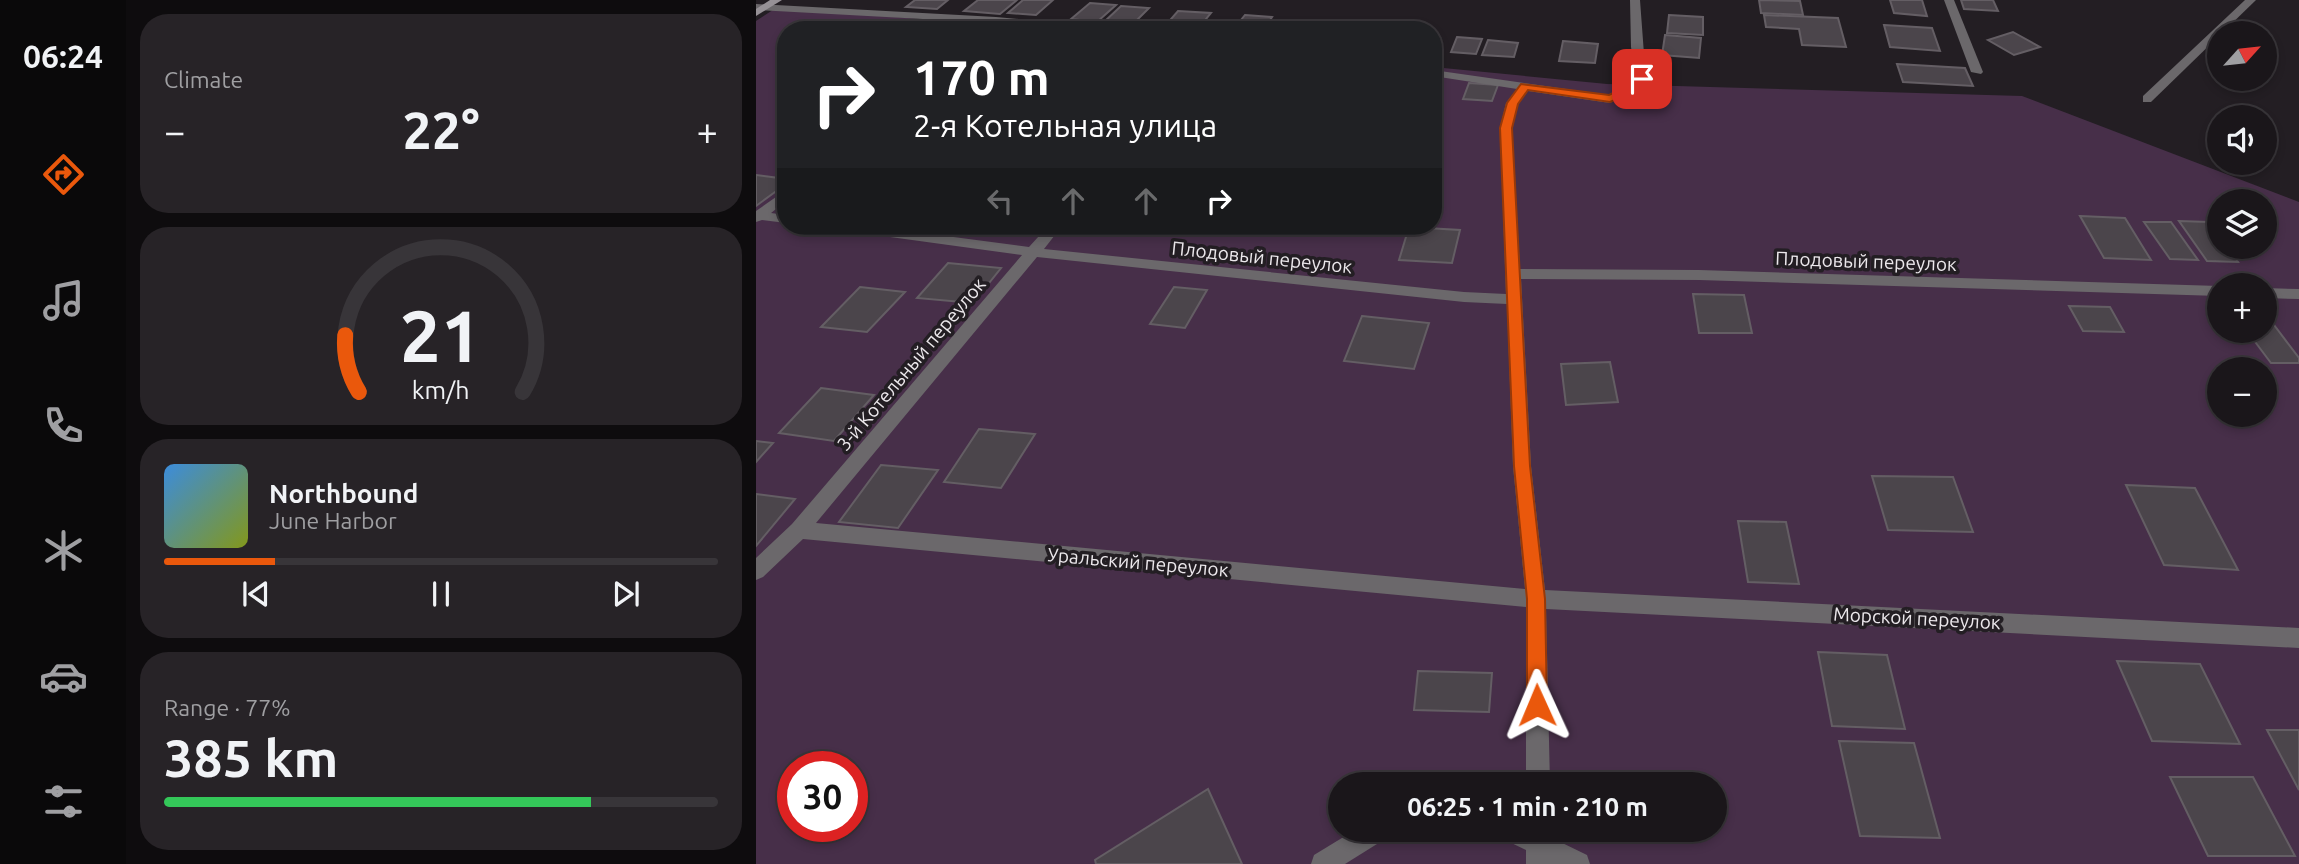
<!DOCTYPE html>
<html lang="en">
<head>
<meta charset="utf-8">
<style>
	body { margin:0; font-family:Ubuntu,sans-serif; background:#272327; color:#f1f3f6; height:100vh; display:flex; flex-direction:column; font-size:26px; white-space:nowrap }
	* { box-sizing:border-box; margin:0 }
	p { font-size:23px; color:#9f9fa2 }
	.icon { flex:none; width:38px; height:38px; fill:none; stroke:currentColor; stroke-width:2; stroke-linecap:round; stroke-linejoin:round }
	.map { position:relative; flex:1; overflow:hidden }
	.panel { display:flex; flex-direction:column; gap:14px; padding:14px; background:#0e0c0e; width:630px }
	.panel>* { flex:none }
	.top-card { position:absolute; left:21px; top:21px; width:665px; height:214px; border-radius:28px; box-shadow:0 4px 10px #0003,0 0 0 2px #383539; background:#202124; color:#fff; overflow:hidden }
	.needle { width:46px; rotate:63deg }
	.tools { position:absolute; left:1451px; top:21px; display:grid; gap:14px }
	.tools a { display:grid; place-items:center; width:70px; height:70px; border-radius:50%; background:#1a161a; box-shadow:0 4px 10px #0003,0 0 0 2px #383539; font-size:35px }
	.speed { position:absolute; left:21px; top:751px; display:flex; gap:14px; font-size:35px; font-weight:700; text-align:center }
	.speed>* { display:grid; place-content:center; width:91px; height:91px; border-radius:50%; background:#1a161a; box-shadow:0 4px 10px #0003,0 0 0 2px #383539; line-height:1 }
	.speed .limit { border:10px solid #d22; background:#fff; color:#111 }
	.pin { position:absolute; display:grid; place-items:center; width:60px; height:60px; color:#fff; margin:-30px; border-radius:14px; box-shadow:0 4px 10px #0006 }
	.me { position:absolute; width:77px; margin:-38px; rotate:359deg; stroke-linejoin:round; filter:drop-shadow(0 0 5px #0008) }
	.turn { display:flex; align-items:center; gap:24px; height:147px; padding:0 21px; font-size:32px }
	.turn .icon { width:91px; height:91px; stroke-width:2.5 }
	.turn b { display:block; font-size:49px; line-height:60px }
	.lanes { display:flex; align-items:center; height:66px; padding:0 21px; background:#0003; justify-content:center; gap:35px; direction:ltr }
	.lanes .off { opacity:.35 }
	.big { font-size:52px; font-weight:700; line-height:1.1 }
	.panel .tile { flex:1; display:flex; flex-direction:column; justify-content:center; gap:10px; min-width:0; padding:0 24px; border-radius:28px; background:#272327 }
	.panel .dial { align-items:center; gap:0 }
	.dial svg { height:182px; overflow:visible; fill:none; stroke:#383539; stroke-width:7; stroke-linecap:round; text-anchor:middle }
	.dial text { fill:#f1f3f6; stroke:none }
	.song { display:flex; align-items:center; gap:21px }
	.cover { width:84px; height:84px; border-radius:10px; background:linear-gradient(135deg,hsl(210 70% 55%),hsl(70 70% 35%)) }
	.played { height:7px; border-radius:4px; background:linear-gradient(90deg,#ea580c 20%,#383539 20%) }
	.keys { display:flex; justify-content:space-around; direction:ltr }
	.heat { display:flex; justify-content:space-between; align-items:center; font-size:38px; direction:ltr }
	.charge { height:10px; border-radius:5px; background:linear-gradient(90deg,#34c759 77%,#383539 0) }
	.trip { position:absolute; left:572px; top:772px; width:399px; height:70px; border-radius:35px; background:#1a161a; box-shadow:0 4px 10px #0003,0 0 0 2px #383539; font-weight:700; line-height:70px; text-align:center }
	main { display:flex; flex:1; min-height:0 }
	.menu { display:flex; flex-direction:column; width:126px; justify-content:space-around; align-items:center; background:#0a090a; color:#9f9fa2 }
	.menu .icon { width:49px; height:49px }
	.menu .current { color:#ea580c }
	.menu b { font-size:32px; color:#f1f3f6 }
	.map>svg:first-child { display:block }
	.green { fill:#472f49; fill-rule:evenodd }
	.building { fill:#4b454b; stroke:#645e64; stroke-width:2 }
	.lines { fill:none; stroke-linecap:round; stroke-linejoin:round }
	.street { fill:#6b686b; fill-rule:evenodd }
	.secondary { fill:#969196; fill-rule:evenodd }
	.route { fill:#ea580c; stroke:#983908; stroke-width:2 }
	.labels { text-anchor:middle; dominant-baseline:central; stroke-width:7; stroke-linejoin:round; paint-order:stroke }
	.street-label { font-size:19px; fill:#ece8ec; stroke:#231e23 }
</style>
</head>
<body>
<main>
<nav class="menu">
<b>06:24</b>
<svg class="icon current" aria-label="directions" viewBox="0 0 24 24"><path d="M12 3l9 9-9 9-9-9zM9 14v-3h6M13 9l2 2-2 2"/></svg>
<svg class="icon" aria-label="music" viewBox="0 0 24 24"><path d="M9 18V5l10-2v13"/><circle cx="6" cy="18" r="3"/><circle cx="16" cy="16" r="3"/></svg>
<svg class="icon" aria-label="phone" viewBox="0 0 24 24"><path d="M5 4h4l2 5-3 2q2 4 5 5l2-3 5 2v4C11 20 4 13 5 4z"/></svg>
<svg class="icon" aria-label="climate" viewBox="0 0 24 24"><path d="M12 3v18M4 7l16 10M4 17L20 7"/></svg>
<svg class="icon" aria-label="car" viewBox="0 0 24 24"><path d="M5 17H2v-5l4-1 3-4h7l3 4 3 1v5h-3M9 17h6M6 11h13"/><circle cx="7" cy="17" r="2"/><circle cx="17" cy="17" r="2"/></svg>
<svg class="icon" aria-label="filters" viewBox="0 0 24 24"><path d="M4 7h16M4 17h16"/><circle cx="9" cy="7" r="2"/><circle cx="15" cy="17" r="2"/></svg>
</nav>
<section class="panel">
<div class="tile"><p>Climate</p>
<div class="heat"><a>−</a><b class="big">22°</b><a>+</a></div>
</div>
<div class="tile dial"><svg viewBox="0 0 100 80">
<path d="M14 69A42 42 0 1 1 86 69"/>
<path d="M14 69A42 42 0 0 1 8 44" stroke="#ea580c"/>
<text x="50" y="56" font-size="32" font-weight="700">21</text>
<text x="50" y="72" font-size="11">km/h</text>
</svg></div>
<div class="tile">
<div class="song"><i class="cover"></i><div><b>Northbound</b><p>June Harbor</p></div></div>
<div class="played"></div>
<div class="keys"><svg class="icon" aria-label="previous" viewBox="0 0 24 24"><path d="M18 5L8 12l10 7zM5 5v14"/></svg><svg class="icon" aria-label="pause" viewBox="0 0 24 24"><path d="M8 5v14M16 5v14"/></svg><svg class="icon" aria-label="next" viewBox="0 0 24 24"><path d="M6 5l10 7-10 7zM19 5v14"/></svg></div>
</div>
<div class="tile"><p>Range · 77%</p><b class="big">385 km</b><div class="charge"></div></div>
</section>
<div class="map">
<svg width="1543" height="864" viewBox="0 0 1543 864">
	<rect width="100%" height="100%" fill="#231e23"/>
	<path class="green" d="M23,6L277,30H30V226H677V67L851,84L1266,96L1543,202V864H0V21ZM1463,201H1508V247H1463ZM1463,285H1508V331H1463ZM1463,369H1508V415H1463ZM37,766H96V826H37ZM584,784H959V830H584Z"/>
	<g class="building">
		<polygon points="159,0 192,0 181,9 150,7"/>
		<polygon points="222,0 261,0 244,14 208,11"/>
		<polygon points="267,0 297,0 280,15 252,13"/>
		<polygon points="1003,0 1044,1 1047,15 1005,13"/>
		<polygon points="1134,0 1166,0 1171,16 1138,13"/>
		<polygon points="1205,0 1237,0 1242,11 1208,9"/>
		<polygon points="334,3 360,5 341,22 315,19"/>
		<polygon points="365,6 393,8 376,25 347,23"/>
		<polygon points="422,11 455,13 442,29 408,27"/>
		<polygon points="489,15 516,17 507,30 477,30"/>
		<polygon points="913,15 947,17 947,35 911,33"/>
		<polygon points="1008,15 1082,18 1090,47 1046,45 1043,29 1010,27"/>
		<polygon points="521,20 545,22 540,30 514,30"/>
		<polygon points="590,24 619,27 617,30 586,30"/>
		<polygon points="1128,25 1176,28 1184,51 1134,47"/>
		<polygon points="1257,32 1284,47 1258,55 1232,40"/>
		<polygon points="909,35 945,38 943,58 906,55"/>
		<polygon points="701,37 726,39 720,54 695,52"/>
		<polygon points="732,40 762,43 758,57 726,55"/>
		<polygon points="807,41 842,44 839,63 803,61"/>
		<polygon points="1141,64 1209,68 1217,86 1147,82"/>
		<polygon points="713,83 742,85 736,101 707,99"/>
		<polygon points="0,175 30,179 30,184 0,206"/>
		<polygon points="1324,216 1369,218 1395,260 1348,258"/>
		<polygon points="1423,221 1453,222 1463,236 1463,247 1471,247 1482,262 1451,261"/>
		<polygon points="1388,222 1415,222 1442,260 1414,259"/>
		<polygon points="316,226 361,226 353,235 311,231"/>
		<polygon points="653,227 704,230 696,263 643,260"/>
		<polygon points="192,263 245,268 217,303 161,298"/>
		<polygon points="104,287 149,292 111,332 65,327"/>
		<polygon points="418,287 451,290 429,328 394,324"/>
		<polygon points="937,294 988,295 996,333 943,333"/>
		<polygon points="1313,306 1354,307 1368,332 1327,331"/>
		<polygon points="606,316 673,323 658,369 588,361"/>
		<polygon points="1508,325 1518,325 1543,358 1543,363 1515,363 1491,331 1508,331"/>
		<polygon points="854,362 862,402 810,405 805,364"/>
		<polygon points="65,388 118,395 78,441 23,433"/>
		<polygon points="223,429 279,434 245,488 188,482"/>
		<polygon points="0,441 17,443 0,462"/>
		<polygon points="125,465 182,470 142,528 83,522"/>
		<polygon points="1116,476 1197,477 1217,532 1132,530"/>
		<polygon points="1370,485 1439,488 1482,570 1408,565"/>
		<polygon points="0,494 39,499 0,546"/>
		<polygon points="982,521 1030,522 1043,584 992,582"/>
		<polygon points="1062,652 1131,655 1149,729 1076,726"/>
		<polygon points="1361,661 1444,664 1484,744 1396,741"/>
		<polygon points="662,671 736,673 733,712 658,710"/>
		<polygon points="1511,730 1543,730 1543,790"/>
		<polygon points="1083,741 1158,743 1184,838 1104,836"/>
		<polygon points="1414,777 1497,777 1539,856 1452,856"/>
		<polygon points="452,789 486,864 340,864 339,860"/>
	</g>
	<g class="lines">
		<g class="street">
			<path d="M874,0H884L890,81L877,92L854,103L772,91L762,104L756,128L764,269L943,270L1463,286V296L943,280L765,279L775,466L789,590L1543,628V648L790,609L794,784H770V607L47,539L7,577L0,580V558L36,524L266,255L83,230L76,226H114L273,247L292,226H306L288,249L708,292L750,294L744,128L750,103L761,89L677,76V70L852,95L880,78L875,47ZM281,257L708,302L751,304L757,466L769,589L60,523Z"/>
			<polygon points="1188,0 1198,0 1227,72 1225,74 1215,72"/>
			<polygon points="1489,0 1500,0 1395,102 1387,102 1387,96"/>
			<polygon points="0,4 240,17 348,27 353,30 311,30 240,23 0,10"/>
			<polygon points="30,190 30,201 15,213 30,215 30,223 6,220 0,222 0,211"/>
			<polygon points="1508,288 1543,289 1543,299 1508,298"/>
			<polygon points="599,830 632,830 629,839 589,864 555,864 558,855"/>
			<polygon points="744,830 794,830 794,837 831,855 834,864 770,864 770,850 747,839"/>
		</g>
		<polygon class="secondary" points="14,0 26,0 0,16 0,9"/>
	</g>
	<polygon class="route" points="883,77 892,79 876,93 854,102 772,90 762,104 756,128 774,466 789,599 791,705 788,712 781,714 774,712 771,705 771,599 758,466 744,128 751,103 765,84 853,95 869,88"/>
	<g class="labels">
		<g class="street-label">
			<text transform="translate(506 257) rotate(6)">Плодовый переулок</text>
			<text transform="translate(1110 261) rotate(2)">Плодовый переулок</text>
			<text transform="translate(155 364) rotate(-50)">3-й Котельный переулок</text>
			<text transform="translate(382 562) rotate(5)">Уральский переулок</text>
			<text transform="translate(1161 618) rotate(3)">Морской переулок</text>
		</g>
	</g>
</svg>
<div class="tools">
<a><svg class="needle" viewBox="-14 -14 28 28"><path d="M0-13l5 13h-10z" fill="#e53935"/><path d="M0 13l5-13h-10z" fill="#9f9fa2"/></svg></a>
<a><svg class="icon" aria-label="sound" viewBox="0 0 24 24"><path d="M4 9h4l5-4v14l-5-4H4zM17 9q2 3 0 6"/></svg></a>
<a><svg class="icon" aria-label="layers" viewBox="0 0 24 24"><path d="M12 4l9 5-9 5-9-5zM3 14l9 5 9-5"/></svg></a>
<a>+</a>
<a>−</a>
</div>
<div class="speed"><div class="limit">30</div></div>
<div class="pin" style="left:886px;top:79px;background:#d93025"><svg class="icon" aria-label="arrive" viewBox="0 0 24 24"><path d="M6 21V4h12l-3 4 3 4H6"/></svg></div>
<svg class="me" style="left:781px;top:705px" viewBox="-20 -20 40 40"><path d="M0-17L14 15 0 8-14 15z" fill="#ea580c" stroke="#fff" stroke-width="4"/></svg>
<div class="trip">06:25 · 1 min · 210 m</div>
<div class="top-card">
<div class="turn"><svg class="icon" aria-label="right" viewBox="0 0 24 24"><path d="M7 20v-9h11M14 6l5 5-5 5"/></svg><div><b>170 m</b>2-я Котельная улица</div></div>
<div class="lanes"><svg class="icon off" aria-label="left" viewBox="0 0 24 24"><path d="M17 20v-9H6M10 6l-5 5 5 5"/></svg><svg class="icon off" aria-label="ahead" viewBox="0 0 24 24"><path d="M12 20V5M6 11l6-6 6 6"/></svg><svg class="icon off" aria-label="ahead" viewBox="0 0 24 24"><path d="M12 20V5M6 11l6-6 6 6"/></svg><svg class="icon" aria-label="right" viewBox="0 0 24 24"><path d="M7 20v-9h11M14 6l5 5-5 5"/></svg></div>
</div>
</div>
</main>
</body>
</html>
